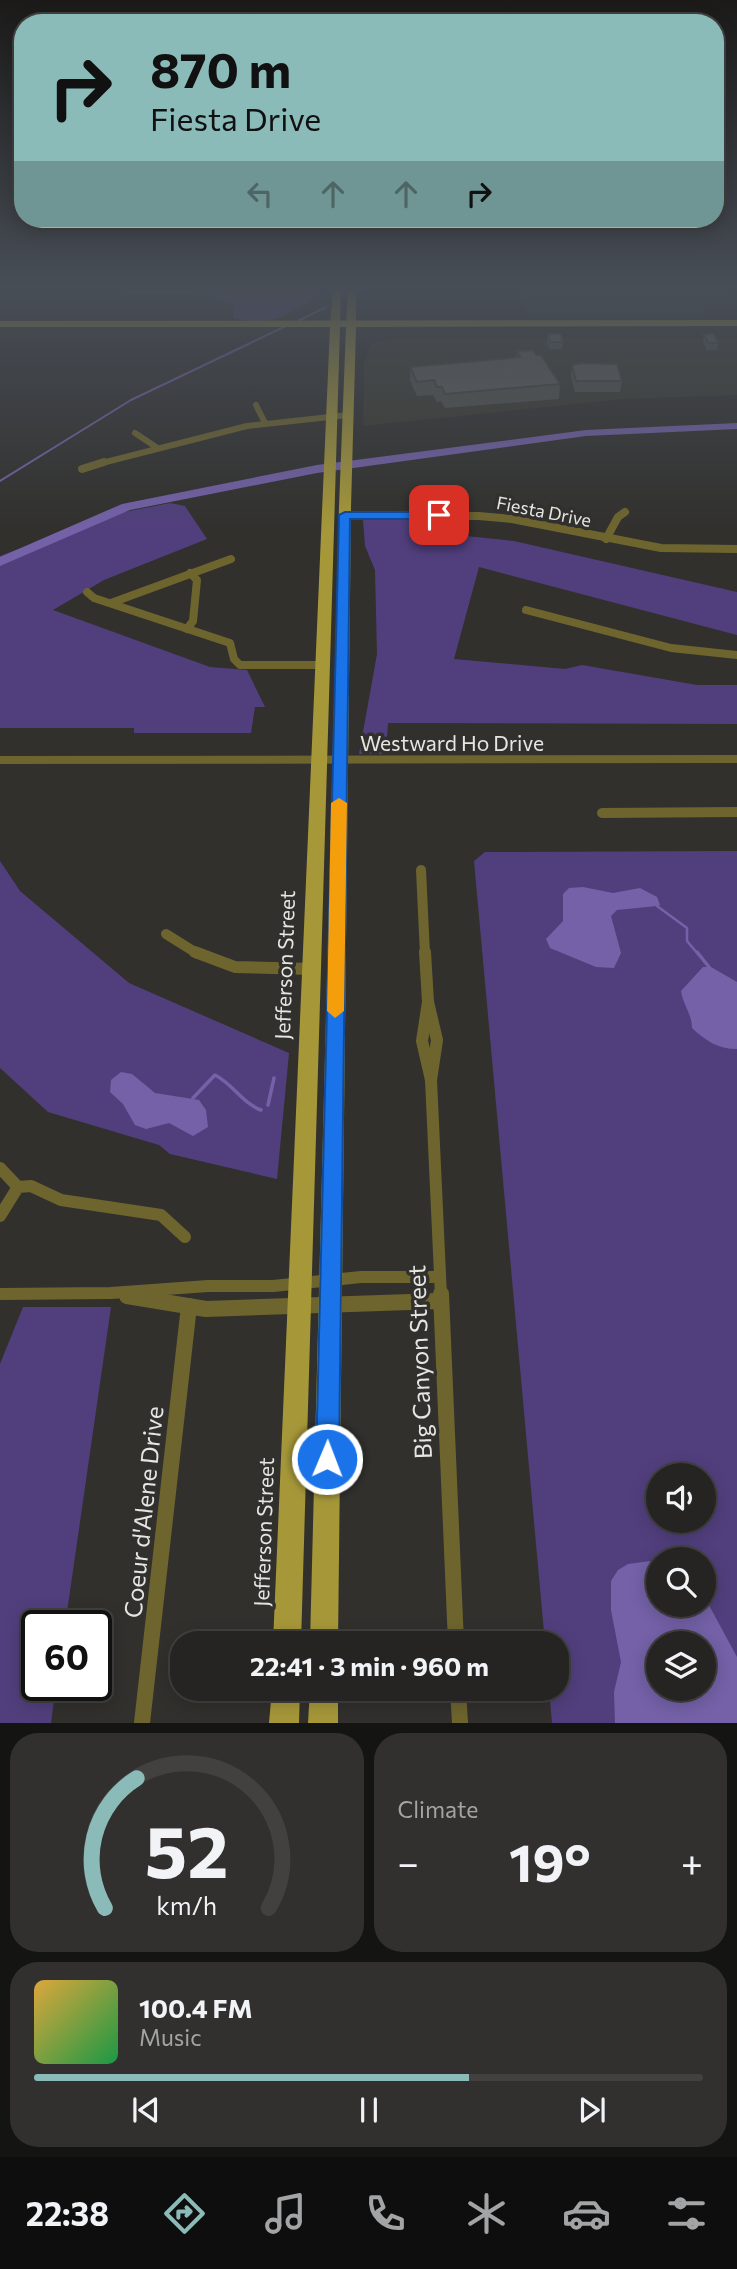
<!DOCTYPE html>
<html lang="en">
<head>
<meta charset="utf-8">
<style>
	body { margin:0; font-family:Commissioner,sans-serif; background:#31302f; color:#f1f3f6; height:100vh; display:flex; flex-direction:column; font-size:26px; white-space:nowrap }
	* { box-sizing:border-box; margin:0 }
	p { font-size:23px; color:#a3a4a5 }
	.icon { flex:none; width:38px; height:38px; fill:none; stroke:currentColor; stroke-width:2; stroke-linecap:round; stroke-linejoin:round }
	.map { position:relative; height:1723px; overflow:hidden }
	.sheet { display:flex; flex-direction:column; gap:10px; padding:10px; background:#141413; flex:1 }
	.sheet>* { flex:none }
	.top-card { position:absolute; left:14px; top:14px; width:710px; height:214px; border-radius:28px; box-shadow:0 4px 18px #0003,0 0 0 2px #424140; background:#8bbbb9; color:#111; overflow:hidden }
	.tools { position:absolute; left:646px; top:1463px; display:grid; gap:14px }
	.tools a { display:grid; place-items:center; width:70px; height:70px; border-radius:50%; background:#252422; box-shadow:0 4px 18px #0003,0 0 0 2px #424140; font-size:35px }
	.speed { position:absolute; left:21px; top:1610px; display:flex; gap:14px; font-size:35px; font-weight:700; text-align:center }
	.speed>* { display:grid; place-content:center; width:91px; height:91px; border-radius:50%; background:#252422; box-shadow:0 4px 18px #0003,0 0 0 2px #424140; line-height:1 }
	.speed .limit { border:4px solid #111; border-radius:10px; background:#fff; color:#111 }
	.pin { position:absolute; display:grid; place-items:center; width:60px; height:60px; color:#fff; margin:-30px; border-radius:14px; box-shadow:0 4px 10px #0006 }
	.me { position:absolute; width:77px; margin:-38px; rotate:1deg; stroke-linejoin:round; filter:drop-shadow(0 0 5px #0008) }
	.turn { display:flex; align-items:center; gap:24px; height:147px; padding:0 21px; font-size:32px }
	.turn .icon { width:91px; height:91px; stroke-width:2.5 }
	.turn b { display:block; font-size:49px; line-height:60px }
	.lanes { display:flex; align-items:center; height:66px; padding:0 21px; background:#0003; justify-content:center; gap:35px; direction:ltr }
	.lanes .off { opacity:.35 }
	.big { font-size:52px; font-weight:700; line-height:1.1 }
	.sheet .tile { flex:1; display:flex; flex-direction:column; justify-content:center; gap:10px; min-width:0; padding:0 24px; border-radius:28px; background:#31302f }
	.sheet .dial { align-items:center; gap:0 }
	.dial svg { height:182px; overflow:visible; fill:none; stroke:#424140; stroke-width:7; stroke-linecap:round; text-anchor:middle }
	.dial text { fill:#f1f3f6; stroke:none }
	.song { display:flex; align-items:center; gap:21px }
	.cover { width:84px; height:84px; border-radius:10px; background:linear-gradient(135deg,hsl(40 70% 55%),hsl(140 70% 35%)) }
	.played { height:7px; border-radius:4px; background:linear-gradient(90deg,#8bbbb9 65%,#424140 65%) }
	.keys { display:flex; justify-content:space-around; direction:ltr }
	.heat { display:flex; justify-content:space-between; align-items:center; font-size:38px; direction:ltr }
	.sheet .tiles { flex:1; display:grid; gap:10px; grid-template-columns:1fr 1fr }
	.tile:last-child { grid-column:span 2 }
	.trip { position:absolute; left:170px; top:1631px; width:399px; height:70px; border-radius:28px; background:#252422; box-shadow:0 4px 18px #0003,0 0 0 2px #424140; font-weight:700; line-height:70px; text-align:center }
	.tab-bar { display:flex; height:112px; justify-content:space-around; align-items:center; background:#0f0e0e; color:#a3a4a5 }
	.tab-bar .icon { width:49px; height:49px }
	.tab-bar .active { color:#8bbbb9 }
	.tab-bar b { font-size:32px; color:#f1f3f6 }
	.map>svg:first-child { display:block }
	.built { fill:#3b3a30 }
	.green { fill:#513f7d; fill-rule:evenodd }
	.water { fill:#7461a8; fill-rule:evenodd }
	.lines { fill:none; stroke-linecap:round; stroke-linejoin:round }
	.stream-far2 { stroke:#7461a8; stroke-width:2 }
	.stream-far1 { stroke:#7461a8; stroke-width:2.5 }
	.stream { stroke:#7461a8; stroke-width:3.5 }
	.river { fill:#7461a8; fill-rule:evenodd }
	.minor-far4 { stroke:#6e652e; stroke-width:6 }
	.minor-far3 { stroke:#6e652e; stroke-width:8 }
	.minor-far2 { stroke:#6e652e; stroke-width:10 }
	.minor-far1 { stroke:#6e652e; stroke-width:12 }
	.minor { stroke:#6e652e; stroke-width:16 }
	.tertiary { fill:#6e652e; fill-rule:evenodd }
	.secondary { fill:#90811e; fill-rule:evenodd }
	.primary { fill:#a69839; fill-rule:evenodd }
	.wall { fill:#53534f }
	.building { fill:#60605c; stroke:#434340; stroke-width:2 }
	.route { fill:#1a73e8; stroke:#114b97; stroke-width:2 }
	.slow { fill:#f59e0b }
	.labels { text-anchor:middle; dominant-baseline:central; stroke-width:7; stroke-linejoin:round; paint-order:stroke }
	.far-street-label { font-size:18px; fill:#e5e5e3; stroke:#31302d }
	.street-label { font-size:21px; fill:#e5e5e3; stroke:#31302d }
	.near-street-label { font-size:24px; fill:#e5e5e3; stroke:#31302d }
</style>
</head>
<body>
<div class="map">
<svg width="737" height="1723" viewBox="0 0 737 1723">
	<rect width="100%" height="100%" fill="#31302d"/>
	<g class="built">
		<polygon points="518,289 728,289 737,305 705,306 708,314 523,314"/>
		<polygon points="393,338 737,338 737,395 623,399 363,426 364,363 371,343"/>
	</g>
	<g class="green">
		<path d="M124,289H320L322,292C291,313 273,328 234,318L233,306L214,297L189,294H123Z"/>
		<polygon points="170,503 185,506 207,539 104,580 53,610 210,667 247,670 265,707 255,707 251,733 134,733 134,728 0,728 0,556 109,515"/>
		<polygon points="363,520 453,520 456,535 514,541 737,592 737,635 479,567 454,659 565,669 582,665 697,685 737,685 737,724 388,723 386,754 359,754 377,654 375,570 365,546"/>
		<path d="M737,851V1723H552L549,1689H556V1643H545L474,861L485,852ZM658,1475H704V1521H658ZM658,1559H704V1605H658ZM658,1643H704V1689H658Z"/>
		<polygon points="0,861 20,891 129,983 289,1053 277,1179 170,1154 159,1145 48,1112 0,1068"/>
		<polygon points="23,1307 111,1307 65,1626 37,1626 37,1685 56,1685 51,1723 0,1723 0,1364"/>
	</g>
	<g class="water">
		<polygon points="583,887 613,893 640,888 657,897 660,905 657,906 617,910 611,916 621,953 614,968 596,967 550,948 546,939 563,921 563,894 569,888"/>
		<path d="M703,967H711L737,982V1049C718,1049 706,1041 692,1028C692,1014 683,1005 681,991Z"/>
		<polygon points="121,1072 132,1074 155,1093 199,1100 206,1110 208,1127 193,1136 169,1123 146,1129 135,1125 123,1104 110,1092 111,1080"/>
		<path d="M658,1560V1605H704V1596L737,1657V1723H615L614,1692L621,1662L611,1610V1581L618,1570L628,1564ZM658,1643H704V1689H658Z"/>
	</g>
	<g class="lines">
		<g class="stream-far2">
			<polyline points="359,292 364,289"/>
			<polyline points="298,321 326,307"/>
			<polyline points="0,481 131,400 288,325"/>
		</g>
		<polyline class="stream-far1" points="657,906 687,928 687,941 698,954"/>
		<g class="stream">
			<polyline points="697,952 709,967"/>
			<path d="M193,1098L215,1075C233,1084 242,1103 261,1110"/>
			<polyline points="268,1105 274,1078"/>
		</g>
		<polygon class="river" points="737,423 737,429 586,436 317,473 130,510 0,566 0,557 122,504 317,465 586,430"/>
		<g class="minor-far4">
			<polyline points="256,405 265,423"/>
			<polyline points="135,433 156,447"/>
			<polyline points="98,464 247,426 348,415"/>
		</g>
		<g class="minor-far3">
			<polyline points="82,469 104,462"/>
			<polyline points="345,515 479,516 512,519 661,548 737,549"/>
			<polyline points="606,539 618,517 625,512"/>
			<polyline points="87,592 94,598 230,643 234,659 240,665 323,665"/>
			<polyline points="111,603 231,559"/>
			<polyline points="526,610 671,648 737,655"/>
			<polyline points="187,629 193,621 197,580 190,573"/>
		</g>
		<g class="minor-far2">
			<polyline points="602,813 737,812"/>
			<polyline points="421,870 425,954"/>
			<polyline points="166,934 198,954"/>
		</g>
		<g class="minor-far1">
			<polyline points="195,952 235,967 312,969"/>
			<polyline points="425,952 428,1002 437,1040 431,1080 441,1296"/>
			<polyline points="428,1002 422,1041 431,1080"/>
			<polyline points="0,1168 18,1187"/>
			<polyline points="0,1216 18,1187 31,1186 61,1200 161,1215 185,1237"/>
			<polyline points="0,1294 111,1293 208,1286 273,1286 361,1277 439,1277"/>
		</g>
		<g class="minor">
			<polyline points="441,1294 456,1643"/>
			<polyline points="127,1296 206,1309 440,1301"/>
			<polyline points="458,1689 460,1723"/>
			<polyline points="142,1723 189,1306"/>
		</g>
		<polygon class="tertiary" points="737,755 737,763 0,764 0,756"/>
		<g class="secondary">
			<polygon points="333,289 341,289 340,324 335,327 330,324"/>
			<polygon points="348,289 356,289 356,324 351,327 346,324"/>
		</g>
		<g class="primary">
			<polygon points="737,320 737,326 356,327 351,507 338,1643 310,1643 339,507 346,327 340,327 301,1643 273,1643 330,327 0,327 0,321"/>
			<polygon points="272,1689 300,1689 299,1723 269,1723"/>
			<polygon points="310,1689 338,1689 338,1723 308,1723"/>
		</g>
	</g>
	<g class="wall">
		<polygon points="548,334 563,342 562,349 549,349 547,341"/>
		<polygon points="704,334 718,343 717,350 707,350 703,341"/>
		<polygon points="517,351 560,384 559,399 445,408 441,401 437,402 433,395 417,396 410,381 410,367 516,358"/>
		<polygon points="572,365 622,381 620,392 575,392 571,376"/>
	</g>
	<g class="building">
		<polygon points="548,334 561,334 563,342 550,342"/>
		<polygon points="704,334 714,334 718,343 708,343"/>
		<polygon points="533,350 536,355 541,355 560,384 445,394 442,387 437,387 434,380 417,382 410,367 520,357 517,351"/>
		<polygon points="581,363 617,364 622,381 576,381 572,365"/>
	</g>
	<linearGradient id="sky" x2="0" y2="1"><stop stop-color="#1b1a19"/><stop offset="0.54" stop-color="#484e57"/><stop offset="1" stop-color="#484e57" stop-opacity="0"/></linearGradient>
	<rect width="737" height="531" fill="url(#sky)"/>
	<polygon class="route" points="345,512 439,512 445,515 439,519 350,519 339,1459 336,1467 327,1471 319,1467 316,1459 339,515"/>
	<polygon class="slow" points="339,798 347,803 344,1011 335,1018 327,1011 331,803"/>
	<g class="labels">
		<g class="far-street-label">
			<text transform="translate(544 511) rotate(11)">Fiesta Drive</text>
		</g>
		<g class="street-label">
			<text x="452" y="742">Westward Ho Drive</text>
			<text transform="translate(284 965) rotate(-88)">Jefferson Street</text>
			<text transform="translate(263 1532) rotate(-88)">Jefferson Street</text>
		</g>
		<g class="near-street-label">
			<text transform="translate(419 1362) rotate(-92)">Big Canyon Street</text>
			<text transform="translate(143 1512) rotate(-84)">Coeur d'Alene Drive</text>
		</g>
	</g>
</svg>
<div class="tools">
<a><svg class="icon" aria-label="sound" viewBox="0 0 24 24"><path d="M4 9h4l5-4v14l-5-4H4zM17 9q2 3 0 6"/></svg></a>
<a><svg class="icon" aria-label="search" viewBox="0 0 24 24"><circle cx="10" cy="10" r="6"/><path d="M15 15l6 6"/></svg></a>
<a><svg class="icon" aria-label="layers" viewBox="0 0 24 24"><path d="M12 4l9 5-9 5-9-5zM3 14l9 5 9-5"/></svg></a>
</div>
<div class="speed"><div class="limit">60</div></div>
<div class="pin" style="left:439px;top:515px;background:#d93025"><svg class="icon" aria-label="arrive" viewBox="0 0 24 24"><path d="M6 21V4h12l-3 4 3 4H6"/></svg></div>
<svg class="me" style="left:327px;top:1459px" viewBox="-20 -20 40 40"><circle r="17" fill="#1a73e8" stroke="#fff" stroke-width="3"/><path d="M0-11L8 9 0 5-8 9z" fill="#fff"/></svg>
<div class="trip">22:41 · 3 min · 960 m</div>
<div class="top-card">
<div class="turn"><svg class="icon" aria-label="right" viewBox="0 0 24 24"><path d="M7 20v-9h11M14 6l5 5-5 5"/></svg><div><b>870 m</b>Fiesta Drive</div></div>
<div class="lanes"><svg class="icon off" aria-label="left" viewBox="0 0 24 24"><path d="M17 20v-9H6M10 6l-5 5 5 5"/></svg><svg class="icon off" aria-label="ahead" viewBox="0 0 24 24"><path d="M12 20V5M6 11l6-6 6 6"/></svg><svg class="icon off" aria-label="ahead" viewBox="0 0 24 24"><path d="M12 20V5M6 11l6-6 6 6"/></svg><svg class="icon" aria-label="right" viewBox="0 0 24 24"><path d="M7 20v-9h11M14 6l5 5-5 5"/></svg></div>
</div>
</div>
<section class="sheet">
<div class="tiles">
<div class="tile dial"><svg viewBox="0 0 100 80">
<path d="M14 69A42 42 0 1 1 86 69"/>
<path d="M14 69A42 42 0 0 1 28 12" stroke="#8bbbb9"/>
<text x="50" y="56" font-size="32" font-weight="700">52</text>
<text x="50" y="72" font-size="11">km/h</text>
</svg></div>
<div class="tile"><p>Climate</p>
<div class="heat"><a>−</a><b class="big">19°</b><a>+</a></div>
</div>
<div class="tile">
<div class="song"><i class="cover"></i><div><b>100.4 FM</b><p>Music</p></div></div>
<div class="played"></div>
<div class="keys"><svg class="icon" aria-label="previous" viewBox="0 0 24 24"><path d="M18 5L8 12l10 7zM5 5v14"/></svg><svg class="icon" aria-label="pause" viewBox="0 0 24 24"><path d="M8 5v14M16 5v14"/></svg><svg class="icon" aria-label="next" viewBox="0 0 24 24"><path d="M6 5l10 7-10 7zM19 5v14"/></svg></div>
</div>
</div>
</section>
<nav class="tab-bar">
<b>22:38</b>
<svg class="icon active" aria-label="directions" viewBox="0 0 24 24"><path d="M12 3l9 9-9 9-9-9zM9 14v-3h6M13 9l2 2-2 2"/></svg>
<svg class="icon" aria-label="music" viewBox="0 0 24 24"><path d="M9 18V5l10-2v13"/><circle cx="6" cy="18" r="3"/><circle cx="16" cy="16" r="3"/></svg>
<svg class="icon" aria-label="phone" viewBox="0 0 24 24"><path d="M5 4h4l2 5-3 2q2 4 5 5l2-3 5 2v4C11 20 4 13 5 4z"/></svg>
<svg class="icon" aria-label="climate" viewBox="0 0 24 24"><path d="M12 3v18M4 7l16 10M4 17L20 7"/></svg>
<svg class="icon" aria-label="car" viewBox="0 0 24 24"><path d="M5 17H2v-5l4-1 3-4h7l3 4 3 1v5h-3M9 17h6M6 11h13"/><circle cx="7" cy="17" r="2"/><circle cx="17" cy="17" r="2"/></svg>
<svg class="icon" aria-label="filters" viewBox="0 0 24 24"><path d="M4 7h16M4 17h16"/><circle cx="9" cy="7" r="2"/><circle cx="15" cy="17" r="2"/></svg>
</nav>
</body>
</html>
